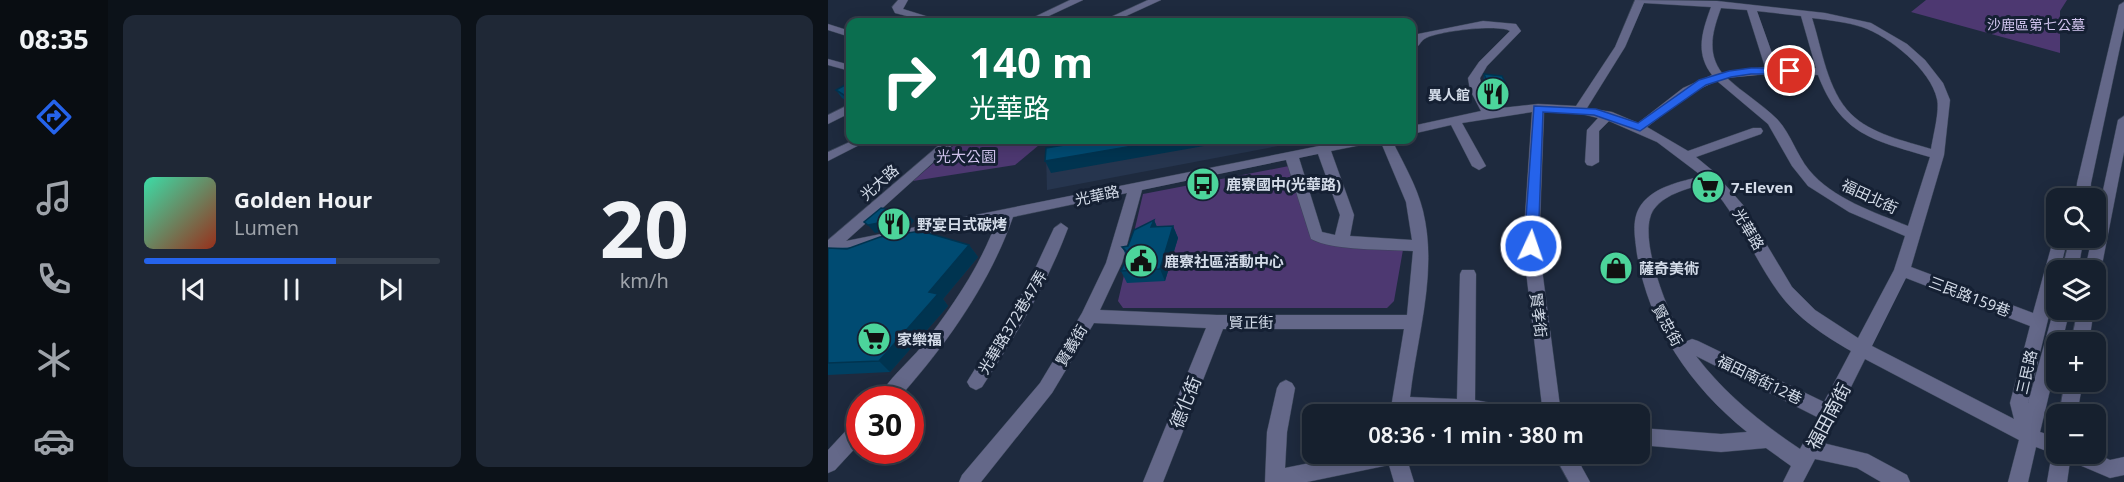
<!DOCTYPE html>
<html lang="en">
<head>
<meta charset="utf-8">
<style>
	body { margin:0; font-family:"Noto Sans","Noto Sans TC",sans-serif; background:#1f2836; color:#f1f3f6; height:100vh; display:flex; flex-direction:column; font-size:22px; white-space:nowrap }
	* { box-sizing:border-box; margin:0 }
	p { font-size:20px; color:#9ea3aa }
	.icon { flex:none; width:33px; height:33px; fill:none; stroke:currentColor; stroke-width:2; stroke-linecap:round; stroke-linejoin:round }
	.map { position:relative; flex:1; overflow:hidden }
	.side { display:flex; flex-direction:column; gap:15px; padding:15px; background:#0c1219; width:720px }
	.side>* { flex:none }
	.top-card { position:absolute; left:18px; top:18px; width:570px; height:126px; border-radius:12px; box-shadow:0 3px 15px #0003,0 0 0 2px #353e4a; background:#0b6e4f; color:#fff; overflow:hidden }
	.controls { position:absolute; left:1218px; top:188px; display:grid; gap:12px }
	.controls a { display:grid; place-items:center; width:60px; height:60px; border-radius:12px; background:#16202e; box-shadow:0 3px 15px #0003,0 0 0 2px #353e4a; font-size:30px }
	.speed { position:absolute; left:18px; top:386px; display:flex; gap:12px; font-size:30px; font-weight:700; text-align:center }
	.speed>* { display:grid; place-content:center; width:78px; height:78px; border-radius:50%; background:#16202e; box-shadow:0 3px 15px #0003,0 0 0 2px #353e4a; line-height:1 }
	.speed .limit { border:9px solid #d22; background:#fff; color:#111 }
	.pin { position:absolute; display:grid; place-items:center; width:51px; height:51px; color:#fff; margin:-26px; border:3px solid #fff; border-radius:50%; box-shadow:0 2px 6px #0007 }
	.me { position:absolute; width:66px; margin:-33px; rotate:3deg; stroke-linejoin:round; filter:drop-shadow(0 0 4px #0008) }
	.turn { display:flex; align-items:center; gap:21px; height:126px; padding:0 24px; font-size:27px }
	.turn .icon { width:78px; height:78px; stroke-width:2.5 }
	.turn b { display:block; font-size:42px; line-height:51px }
	.side .card { flex:1; display:flex; flex-direction:column; justify-content:center; gap:9px; min-width:0; padding:0 21px; border-radius:12px; background:#1f2836 }
	.side .dial { align-items:center; gap:0 }
	.dial b { font-size:78px; line-height:1 }
	.song { display:flex; align-items:center; gap:18px }
	.cover { width:72px; height:72px; border-radius:9px; background:linear-gradient(135deg,hsl(160 70% 55%),hsl(10 70% 35%)) }
	.played { height:6px; border-radius:3px; background:linear-gradient(90deg,#2563eb 65%,#353e4a 65%) }
	.keys { display:flex; justify-content:space-around; direction:ltr }
	.side .tiles { flex:1; display:grid; gap:15px; grid-template-columns:repeat(2,1fr) }
	.trip { position:absolute; left:474px; top:404px; width:348px; height:60px; border-radius:12px; background:#16202e; box-shadow:0 3px 15px #0003,0 0 0 2px #353e4a; font-weight:600; line-height:60px; text-align:center }
	main { display:flex; flex:1; min-height:0 }
	.tabs { display:flex; flex-direction:column; width:108px; justify-content:space-around; align-items:center; background:#090d12; color:#9ea3aa }
	.tabs .icon { width:42px; height:42px }
	.tabs .current { color:#2563eb }
	.tabs b { font-size:27px; color:#f1f3f6 }
	.map>svg:first-child { display:block }
	.built { fill:#26354e }
	.green { fill:#4d3871 }
	.lines { fill:none; stroke-linecap:round; stroke-linejoin:round }
	.minor-casing { stroke:#3b4659; stroke-width:1 }
	.minor { fill:#646889; fill-rule:evenodd }
	.wall { fill:#004062 }
	.shaded-wall { fill:#003450 }
	.building { fill:#004b72; stroke:#003450; stroke-width:1.5 }
	.route { fill:#2563eb; stroke:#184099; stroke-width:1.5 }
	.labels { text-anchor:middle; dominant-baseline:central; stroke-width:6; stroke-linejoin:round; paint-order:stroke }
	.far-park-label { font-size:14px; fill:#d3c6f0; stroke:#152033 }
	.far-poi-label { font-size:14px; font-weight:bold; fill:#d3dbe8; stroke:#152033; text-anchor:end }
	.park-label { font-size:15px; fill:#d3c6f0; stroke:#152033 }
	.street-label { font-size:15px; fill:#d3dbe8; stroke:#152033 }
	.poi-label { font-size:15px; font-weight:bold; fill:#d3dbe8; stroke:#152033; text-anchor:start }
	.near-street-label { font-size:18px; fill:#d3dbe8; stroke:#152033 }
</style>
</head>
<body>
<main>
<nav class="tabs">
<b>08:35</b>
<svg class="icon current" aria-label="directions" viewBox="0 0 24 24"><path d="M12 3l9 9-9 9-9-9zM9 14v-3h6M13 9l2 2-2 2"/></svg>
<svg class="icon" aria-label="music" viewBox="0 0 24 24"><path d="M9 18V5l10-2v13"/><circle cx="6" cy="18" r="3"/><circle cx="16" cy="16" r="3"/></svg>
<svg class="icon" aria-label="phone" viewBox="0 0 24 24"><path d="M5 4h4l2 5-3 2q2 4 5 5l2-3 5 2v4C11 20 4 13 5 4z"/></svg>
<svg class="icon" aria-label="climate" viewBox="0 0 24 24"><path d="M12 3v18M4 7l16 10M4 17L20 7"/></svg>
<svg class="icon" aria-label="car" viewBox="0 0 24 24"><path d="M5 17H2v-5l4-1 3-4h7l3 4 3 1v5h-3M9 17h6M6 11h13"/><circle cx="7" cy="17" r="2"/><circle cx="17" cy="17" r="2"/></svg>
</nav>
<section class="side">
<div class="tiles">
<div class="card">
<div class="song"><i class="cover"></i><div><b>Golden Hour</b><p>Lumen</p></div></div>
<div class="played"></div>
<div class="keys"><svg class="icon" aria-label="previous" viewBox="0 0 24 24"><path d="M18 5L8 12l10 7zM5 5v14"/></svg><svg class="icon" aria-label="pause" viewBox="0 0 24 24"><path d="M8 5v14M16 5v14"/></svg><svg class="icon" aria-label="next" viewBox="0 0 24 24"><path d="M6 5l10 7-10 7zM19 5v14"/></svg></div>
</div>
<div class="card dial"><b>20</b><p>km/h</p></div>
</div>
</section>
<div class="map">
<svg width="1296" height="482" viewBox="0 0 1296 482">
	<rect width="100%" height="100%" fill="#1e2a3e"/>
	<polygon class="built" points="233,140 472,140 471,142 219,190 218,153"/>
	<g class="green">
		<polygon points="1098,0 1239,0 1232,11 1232,53 1083,12"/>
		<polygon points="132,140 217,140 187,165 85,181"/>
		<polygon points="461,166 479,225 502,238 576,244 566,301 559,308 295,308 290,301 315,194"/>
	</g>
	<g class="lines">
		<g class="minor-casing">
			<g id="minor">
				<polygon points="70,0 80,0 75,9 117,22 102,22 67,13 64,7"/>
				<polygon points="242,0 255,0 208,22 196,22"/>
				<polygon points="320,0 333,0 285,22 272,22"/>
				<path d="M807,0L889,1L997,13L1043,23L1079,44L1097,60L1115,83L1122,100L1116,155L1083,267L1205,313L1226,237L1228,233V237H1240L1232,270H1228V286L1200,403L1226,309L1228,304V309H1242L1234,342H1228V365L1212,432L1228,437V453H1267L1282,460L1296,457V475L1282,478L1242,461L1239,482H1219L1224,453L1208,447L1200,482H1180L1191,440L1037,359L995,443L1040,454L1079,475L1082,482H1053L1029,468L987,459L975,482H955L963,466L938,448L893,452L812,445V428L893,434L919,432C862,386 821,326 809,254C807,238 803,219 813,205C827,186 852,182 874,176L829,142L781,121L771,131V162L764,166L759,165L757,162L759,130L770,118L754,114L716,112L711,246L733,414H715L695,246L704,112L634,123L658,166L651,170L644,166L623,125L584,134V126L653,111L642,90L640,78L651,62L682,31C670,24 612,31 598,38C592,41 591,48 584,50V41L590,34L655,21L688,24L693,31L659,66L652,78L654,90L664,109L710,104L748,106L787,47ZM816,3L883,7C874,32 867,53 884,75L855,88L810,123L784,112L759,108L797,47ZM893,8L919,10L937,67L894,73C878,52 885,30 893,8ZM929,11L973,16L988,68L949,67ZM984,18C1000,20 1019,22 1034,27C1061,36 1103,70 1109,99C1112,110 1105,136 1103,149C1077,141 1043,134 1023,114C999,90 994,49 984,18ZM950,73L990,75C1013,135 1045,140 1102,157L1080,226C1046,212 1005,199 981,170C968,154 963,134 949,119C934,104 915,93 899,78ZM889,81L940,124L964,166L980,186L1021,212L1077,236L1066,270L1030,338L987,310L964,287L915,205L885,171L868,157L933,134L935,131L933,128H925L860,151L819,127L863,93ZM880,183C912,218 924,256 951,293C969,318 997,336 1023,351L996,402L870,341L864,339L857,342C842,318 807,235 826,209C838,193 862,188 880,183ZM1078,278L1202,326L1182,403L1186,419L1044,346ZM868,356L989,417L972,449C933,423 896,393 868,356Z"/>
				<polygon points="1296,2 1296,28 1263,183 1262,198 1248,198 1249,183 1291,5"/>
				<polygon points="0,24 22,31 22,37 0,30"/>
				<polygon points="0,59 22,65 22,71 0,65"/>
				<polygon points="22,104 22,113 0,124 0,115"/>
				<polygon points="1296,116 1296,152 1273,270 1268,275 1268,270 1257,270 1264,237 1268,237 1268,223 1290,120"/>
				<polygon points="26,140 41,140 0,161 0,152"/>
				<path d="M117,140H130L18,241L521,140H544L543,143L503,151L526,215L522,236L584,240L578,202L552,140H564C575,163 589,186 595,211C610,273 589,335 582,397L629,399L632,274L634,270H646L648,274L647,400L690,408L692,414H562L576,329H395L335,482H315L378,328L266,323L224,393L153,482H131L134,475L212,383L254,313L278,263L299,193L185,217C161,285 118,345 70,399H50C59,380 80,363 94,346C124,307 152,267 169,220L0,255V240ZM490,154L512,215L507,235L494,232L471,158ZM458,160L483,239C506,251 557,249 585,251L579,315H389L272,310L294,263L314,190Z"/>
				<path d="M233,223L240,228C219,285 187,336 154,387L148,390L142,387L139,382L142,377L199,286L226,228Z"/>
				<polygon points="1242,237 1256,237 1250,270 1234,270"/>
				<polygon points="1250,309 1266,309 1261,342 1243,342"/>
				<polygon points="458,380 464,383 467,388 459,432 457,468 531,453 577,453 586,482 566,482 561,465 479,482 437,482 439,432 449,388 452,383"/>
				<polygon points="1237,381 1255,381 1249,414 1231,414"/>
				<polygon points="32,421 32,443 7,470 0,473 0,450 25,423"/>
				<polygon points="725,453 746,453 762,482 741,482"/>
			</g>
		</g>
		<use href="#minor" class="minor"/>
	</g>
	<g class="wall">
		<polygon points="656,74 680,88 679,100 663,103 655,85"/>
		<polygon points="22,87 22,103 14,98 8,90"/>
		<polygon points="326,220 329,227 345,226 350,238 337,281 299,283 293,271 304,262 300,259 294,247 300,246"/>
		<polygon points="141,245 150,257 115,299 120,306 62,372 0,375 0,248"/>
	</g>
	<g class="shaded-wall">
		<polygon points="680,88 679,100 663,103 663,91"/>
		<polygon points="340,140 410,140 223,173 217,161"/>
		<polygon points="79,213 86,221 82,226 47,233 40,225"/>
		<polygon points="326,220 331,232 323,227"/>
		<polygon points="345,226 350,238 337,281 332,269"/>
		<polygon points="141,245 150,257 115,299 120,306 62,372 51,361 101,292"/>
	</g>
	<g class="building">
		<polygon points="656,74 674,76 680,88 663,91"/>
		<polygon points="17,85 22,87 22,95 19,97 8,90"/>
		<polygon points="267,140 340,140 217,161 218,148"/>
		<polygon points="53,208 79,213 76,218 40,225 36,222"/>
		<polygon points="326,220 323,227 345,226 332,269 293,271 297,262 310,263 294,247 300,246 306,230"/>
		<polygon points="93,231 141,245 101,292 110,294 51,361 0,363 0,248 19,249 52,237"/>
	</g>
	<polygon class="route" points="923,68 962,68 967,71 962,74 923,74 903,77 878,85 812,131 766,115 715,112 710,246 703,251 698,250 696,246 706,106 768,109 810,123 871,80 901,71"/>
	<defs>
		<g id="restaurant-disc" transform="scale(1.725)"><circle r="9.5" fill="#4cd49b" stroke="#152033"/><path d="M-5-6h1v4h1v-4h1v4h1v-4h1v5L-1.5 .5V6h-2V.5L-5-1ZM5-6V6H3V1.5H1.5Q1.5-4 5-6Z" fill="#111"/></g>
		<g id="bus-disc" transform="scale(1.725)"><circle r="9.5" fill="#4cd49b" stroke="#152033"/><path d="M-5-6H5V4H4V6H2V4H-2V6H-4V4H-5ZM-3.5-4V0h7V-4ZM-3.5 1.2v1.5H-2V1.2ZM2 1.2v1.5H3.5V1.2Z" fill="#111"/></g>
		<g id="supermarket-disc" transform="scale(1.725)"><circle r="9.5" fill="#4cd49b" stroke="#152033"/><path d="M-6-5.5h2.5l.6 2H6L4.5 2H-2.5L-4.4-4H-6ZM-1.5 3.2a1.3 1.3 0 1 0 .1 0ZM3 3.2a1.3 1.3 0 1 0 .1 0Z" fill="#111"/></g>
		<g id="civic-disc" transform="scale(1.725)"><circle r="9.5" fill="#4cd49b" stroke="#152033"/><path d="M-.6-6.5H3V-4.5H.6V-3L4-1V1h2V6H-6V1h2V-1L-.6-3ZM-1.2 2.5V6h2.4V2.5Z" fill="#111"/></g>
		<g id="shop-disc" transform="scale(1.725)"><circle r="9.5" fill="#4cd49b" stroke="#152033"/><path d="M-5-2.5h2.3a2.7 3.5 0 0 1 5.4 0H5L5.5 6h-11ZM-1.5-2.5h3a1.5 2.3 0 0 0-3 0Z" fill="#111"/></g>
	</defs>
	<g fill-rule="evenodd">
		<use href="#restaurant-disc" x="665" y="94"/>
		<use href="#bus-disc" x="375" y="184"/>
		<use href="#supermarket-disc" x="880" y="187"/>
		<use href="#restaurant-disc" x="66" y="224"/>
		<use href="#civic-disc" x="313" y="261"/>
		<use href="#shop-disc" x="788" y="268"/>
		<use href="#supermarket-disc" x="46" y="339"/>
	</g>
	<g class="labels">
		<g class="far-park-label">
			<text x="1208" y="24">沙鹿區第七公墓</text>
		</g>
		<g class="far-poi-label">
			<text x="642" y="94">異人館</text>
		</g>
		<g class="park-label">
			<text x="138" y="156">光大公園</text>
		</g>
		<g class="street-label">
			<text transform="translate(51 182) rotate(-41)">光大路</text>
			<text transform="translate(269 195) rotate(-12)">光華路</text>
			<text transform="translate(1042 196) rotate(25)">福田北街</text>
			<text transform="translate(921 229) rotate(59)">光華路</text>
			<text transform="translate(1142 296) rotate(21)">三民路159巷</text>
			<text transform="translate(711 315) rotate(83)">賢孝街</text>
			<text transform="translate(184 322) rotate(-59)">光華路372巷47弄</text>
			<text x="423" y="322">賢正街</text>
			<text transform="translate(840 325) rotate(61)">賢忠街</text>
			<text transform="translate(243 345) rotate(-59)">賢義街</text>
			<text transform="translate(1198 372) rotate(-77)">三民路</text>
			<text transform="translate(932 379) rotate(26)">福田南街12巷</text>
		</g>
		<g class="poi-label">
			<text x="398" y="184">鹿寮國中(光華路)</text>
			<text x="903" y="187">7-Eleven</text>
			<text x="89" y="224">野宴日式碳烤</text>
			<text x="336" y="261">鹿寮社區活動中心</text>
			<text x="811" y="268">薩奇美術</text>
			<text x="69" y="339">家樂福</text>
		</g>
		<g class="near-street-label">
			<text transform="translate(357 402) rotate(-68)">德化街</text>
			<text transform="translate(1000 416) rotate(-62)">福田南街</text>
		</g>
	</g>
</svg>
<div class="controls">
<a><svg class="icon" aria-label="search" viewBox="0 0 24 24"><circle cx="10" cy="10" r="6"/><path d="M15 15l6 6"/></svg></a>
<a><svg class="icon" aria-label="layers" viewBox="0 0 24 24"><path d="M12 4l9 5-9 5-9-5zM3 14l9 5 9-5"/></svg></a>
<a>+</a>
<a>−</a>
</div>
<div class="speed"><div class="limit">30</div></div>
<div class="pin" style="left:962px;top:71px;background:#d93025"><svg class="icon" aria-label="arrive" viewBox="0 0 24 24"><path d="M6 21V4h12l-3 4 3 4H6"/></svg></div>
<svg class="me" style="left:703px;top:246px" viewBox="-20 -20 40 40"><circle r="17" fill="#2563eb" stroke="#fff" stroke-width="3"/><path d="M0-11L8 9 0 5-8 9z" fill="#fff"/></svg>
<div class="trip">08:36 · 1 min · 380 m</div>
<div class="top-card">
<div class="turn"><svg class="icon" aria-label="right" viewBox="0 0 24 24"><path d="M7 20v-9h11M14 6l5 5-5 5"/></svg><div><b>140 m</b>光華路</div></div>
</div>
</div>
</main>
</body>
</html>
